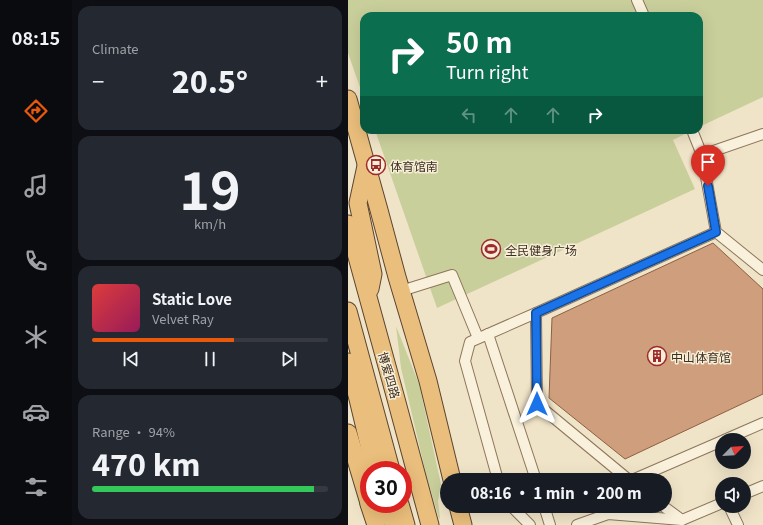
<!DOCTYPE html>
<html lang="en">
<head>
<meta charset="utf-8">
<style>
	body { margin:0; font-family:Georgia,"Noto Sans SC",serif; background:#242831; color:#f1f3f6; height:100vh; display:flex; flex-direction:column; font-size:15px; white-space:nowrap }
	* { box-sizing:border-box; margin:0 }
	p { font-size:13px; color:#9ea1a6 }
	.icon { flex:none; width:22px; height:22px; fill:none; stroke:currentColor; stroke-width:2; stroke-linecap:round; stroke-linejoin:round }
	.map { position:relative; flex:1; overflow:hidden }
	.side { display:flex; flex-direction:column; gap:6px; padding:6px; background:#0d0f14; width:276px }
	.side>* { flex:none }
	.banner { position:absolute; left:12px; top:12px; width:343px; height:122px; border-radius:12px; box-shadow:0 4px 16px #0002; background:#0b6e4f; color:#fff; overflow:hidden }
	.needle { width:26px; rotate:66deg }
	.tools { position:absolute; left:367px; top:433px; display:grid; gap:8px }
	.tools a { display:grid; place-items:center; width:36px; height:36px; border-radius:50%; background:#171b24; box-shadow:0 4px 16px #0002; font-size:20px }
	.speed { position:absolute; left:12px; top:461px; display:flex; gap:8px; font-size:20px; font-weight:700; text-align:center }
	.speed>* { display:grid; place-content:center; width:52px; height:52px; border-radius:50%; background:#171b24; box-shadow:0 4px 16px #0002; line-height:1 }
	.speed .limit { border:6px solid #d22; background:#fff; color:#111 }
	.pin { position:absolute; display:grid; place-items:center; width:34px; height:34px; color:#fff; margin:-41px -17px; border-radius:50% 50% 50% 0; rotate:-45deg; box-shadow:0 0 4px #0007 }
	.pin .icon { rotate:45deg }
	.me { position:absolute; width:44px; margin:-22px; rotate:0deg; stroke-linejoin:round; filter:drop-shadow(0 0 3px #0008) }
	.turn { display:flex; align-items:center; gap:14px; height:84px; padding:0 20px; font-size:18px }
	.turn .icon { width:52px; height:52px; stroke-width:2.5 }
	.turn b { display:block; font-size:28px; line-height:34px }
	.lanes { display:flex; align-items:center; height:38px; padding:0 20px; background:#0003; justify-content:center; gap:20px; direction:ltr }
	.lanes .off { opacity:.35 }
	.big { font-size:30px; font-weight:800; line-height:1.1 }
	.side .widget { flex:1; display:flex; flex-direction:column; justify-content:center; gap:6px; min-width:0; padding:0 14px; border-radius:12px; background:#242831 }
	.side .dial { align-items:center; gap:0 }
	.dial b { font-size:52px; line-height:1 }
	.song { display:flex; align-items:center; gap:12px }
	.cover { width:48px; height:48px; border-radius:6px; background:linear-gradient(135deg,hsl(0 70% 55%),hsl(330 70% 35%)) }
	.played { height:4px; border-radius:2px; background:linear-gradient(90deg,#ea580c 60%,#363941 60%) }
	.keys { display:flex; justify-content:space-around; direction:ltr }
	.heat { display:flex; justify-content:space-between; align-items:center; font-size:22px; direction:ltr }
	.charge { height:6px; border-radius:3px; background:linear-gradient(90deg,#34c759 94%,#363941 0) }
	.trip { position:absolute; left:92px; top:473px; width:232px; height:40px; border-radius:20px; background:#171b24; box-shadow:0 4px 16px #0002; font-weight:800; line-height:40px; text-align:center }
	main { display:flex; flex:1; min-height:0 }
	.menu { display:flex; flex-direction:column; width:72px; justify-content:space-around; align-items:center; background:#090b0e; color:#9ea1a6 }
	.menu .icon { width:28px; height:28px }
	.menu .on { color:#ea580c }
	.menu b { font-size:18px; color:#f1f3f6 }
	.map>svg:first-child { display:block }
	.green { fill:#c9cf9b }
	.building { fill:#cf9f7d; stroke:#8d5f41 }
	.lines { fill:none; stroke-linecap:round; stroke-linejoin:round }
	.minor-casing { stroke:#8d765c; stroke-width:12 }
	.trunk-casing { stroke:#5b4430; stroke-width:19 }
	.minor { stroke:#faf1dc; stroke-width:10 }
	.trunk { stroke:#eabe7c; stroke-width:17 }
	.route-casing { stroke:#114b97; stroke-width:10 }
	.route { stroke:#1a73e8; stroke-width:7 }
	.labels { text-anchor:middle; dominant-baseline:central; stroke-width:3; stroke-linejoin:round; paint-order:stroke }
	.poi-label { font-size:12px; fill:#3d2e20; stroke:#f7eed8; text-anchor:start }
	.street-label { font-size:12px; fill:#3d2e20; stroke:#f7eed8 }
</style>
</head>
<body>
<main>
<nav class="menu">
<b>08:15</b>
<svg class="icon on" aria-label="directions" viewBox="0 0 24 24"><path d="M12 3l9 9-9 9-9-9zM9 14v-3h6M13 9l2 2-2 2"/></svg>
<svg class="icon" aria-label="music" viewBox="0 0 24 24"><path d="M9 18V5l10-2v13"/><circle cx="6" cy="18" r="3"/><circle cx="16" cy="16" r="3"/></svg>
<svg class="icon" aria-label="phone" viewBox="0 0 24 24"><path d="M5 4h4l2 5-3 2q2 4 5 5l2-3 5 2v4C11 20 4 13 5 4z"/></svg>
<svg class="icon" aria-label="climate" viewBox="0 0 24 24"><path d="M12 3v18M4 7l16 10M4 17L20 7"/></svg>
<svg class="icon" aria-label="car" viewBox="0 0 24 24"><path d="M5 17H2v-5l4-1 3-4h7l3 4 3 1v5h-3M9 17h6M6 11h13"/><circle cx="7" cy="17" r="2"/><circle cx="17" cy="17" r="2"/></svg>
<svg class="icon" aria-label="filters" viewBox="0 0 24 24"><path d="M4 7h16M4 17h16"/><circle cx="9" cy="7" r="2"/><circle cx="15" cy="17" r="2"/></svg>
</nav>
<section class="side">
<div class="widget"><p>Climate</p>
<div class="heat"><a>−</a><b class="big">20.5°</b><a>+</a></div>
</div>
<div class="widget dial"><b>19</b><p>km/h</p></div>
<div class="widget">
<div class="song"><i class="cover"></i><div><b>Static Love</b><p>Velvet Ray</p></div></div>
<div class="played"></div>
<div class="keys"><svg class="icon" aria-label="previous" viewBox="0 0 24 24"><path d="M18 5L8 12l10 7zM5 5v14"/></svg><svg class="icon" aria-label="pause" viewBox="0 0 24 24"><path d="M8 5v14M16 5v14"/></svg><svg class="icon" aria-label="next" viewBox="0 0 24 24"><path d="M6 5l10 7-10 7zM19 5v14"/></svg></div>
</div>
<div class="widget"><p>Range · 94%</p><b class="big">470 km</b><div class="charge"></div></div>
</section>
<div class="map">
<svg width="415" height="525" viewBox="0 0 415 525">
	<rect width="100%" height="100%" fill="#f0e4c8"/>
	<g class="green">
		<polygon points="0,0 415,0 415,97 351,127 351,16 16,16 16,99 0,53"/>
		<polygon points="27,130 345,130 325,140 347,189 89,308"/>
		<polygon points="48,326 71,384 93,484 90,501 92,518 91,519 78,474 53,368"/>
	</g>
	<polygon class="building" points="365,243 415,289 415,394 277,459 201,398 204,318"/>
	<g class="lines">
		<g class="minor-casing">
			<g id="minor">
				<polyline points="289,0 296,16"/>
				<polyline points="344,130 354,155 415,134"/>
				<polyline points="354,155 368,232 415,270"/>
				<polyline points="53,291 104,275 130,338"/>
				<polyline points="140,334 188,480"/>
				<polyline points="376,440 415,423"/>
				<polyline points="150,480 117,361 122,342 188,313"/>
				<polyline points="281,480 189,404 188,313 368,232"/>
				<polyline points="284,480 374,441"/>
				<polyline points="396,494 415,486"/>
				<polyline points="163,506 182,525"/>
				<polyline points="196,506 202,525"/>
				<polyline points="315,506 334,520"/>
				<polyline points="381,506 390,525"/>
				<polyline points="229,525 260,514 334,520 374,503"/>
			</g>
		</g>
		<g class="trunk-casing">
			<g id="trunk">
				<polyline points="0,99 31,210 49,277 80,381 104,480"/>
				<polyline points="18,166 10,203 25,274 22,289"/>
				<polyline points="0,224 48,399 82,525"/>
				<polyline points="0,311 43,470"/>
				<polyline points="0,362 10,399 27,470"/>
				<polyline points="0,433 21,503"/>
				<polyline points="21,504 28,525"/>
				<polyline points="38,504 42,517 46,525"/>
				<polyline points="52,504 58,525"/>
				<polyline points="110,506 115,525"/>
			</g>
		</g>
		<use href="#minor" class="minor"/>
		<use href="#trunk" class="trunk"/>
	</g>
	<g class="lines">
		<g class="route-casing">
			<polyline id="route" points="189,404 188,313 368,232 360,186"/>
		</g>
		<use href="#route" class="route"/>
	</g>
	<defs>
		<g id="bus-ring" transform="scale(1)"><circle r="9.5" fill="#f7eed8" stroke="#9e2a2b" stroke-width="1.5"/><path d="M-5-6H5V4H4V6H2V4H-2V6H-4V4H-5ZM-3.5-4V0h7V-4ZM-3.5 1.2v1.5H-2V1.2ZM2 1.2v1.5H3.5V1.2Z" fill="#9e2a2b"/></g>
		<g id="stadium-ring" transform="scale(1)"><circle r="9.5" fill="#f7eed8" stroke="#9e2a2b" stroke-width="1.5"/><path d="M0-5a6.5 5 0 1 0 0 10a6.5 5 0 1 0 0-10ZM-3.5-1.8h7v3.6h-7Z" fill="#9e2a2b"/></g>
		<g id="building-ring" transform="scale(1)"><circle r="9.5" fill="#f7eed8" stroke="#9e2a2b" stroke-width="1.5"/><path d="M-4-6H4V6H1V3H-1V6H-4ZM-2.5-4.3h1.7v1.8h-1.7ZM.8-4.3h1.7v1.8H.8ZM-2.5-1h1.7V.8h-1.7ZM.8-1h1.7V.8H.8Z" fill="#9e2a2b"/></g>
	</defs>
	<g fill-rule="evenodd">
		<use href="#bus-ring" x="28" y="165"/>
		<use href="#stadium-ring" x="143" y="249"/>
		<use href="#building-ring" x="309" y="356"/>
	</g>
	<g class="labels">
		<g class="poi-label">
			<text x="42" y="165">体育馆南</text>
			<text x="157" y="249">全民健身广场</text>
			<text x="323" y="356">中山体育馆</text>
		</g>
		<g class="street-label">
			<text transform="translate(42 375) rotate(74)">博爱四路</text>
		</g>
	</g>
</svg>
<div class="tools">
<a><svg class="needle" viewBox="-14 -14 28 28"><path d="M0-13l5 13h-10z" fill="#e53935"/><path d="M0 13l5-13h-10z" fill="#9ea1a6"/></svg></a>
<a><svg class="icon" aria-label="sound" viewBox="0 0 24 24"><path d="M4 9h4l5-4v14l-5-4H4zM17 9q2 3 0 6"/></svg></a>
</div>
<div class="speed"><div class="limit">30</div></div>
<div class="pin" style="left:360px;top:186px;background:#d93025"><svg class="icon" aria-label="arrive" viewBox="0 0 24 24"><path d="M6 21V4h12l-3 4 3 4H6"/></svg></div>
<svg class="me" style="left:189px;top:404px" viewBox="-20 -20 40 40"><path d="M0-17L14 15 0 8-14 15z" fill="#1a73e8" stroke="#fff" stroke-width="4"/></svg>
<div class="trip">08:16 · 1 min · 200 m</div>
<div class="banner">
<div class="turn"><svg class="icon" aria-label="right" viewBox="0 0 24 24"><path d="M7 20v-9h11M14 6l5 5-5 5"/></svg><div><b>50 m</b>Turn right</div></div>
<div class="lanes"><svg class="icon off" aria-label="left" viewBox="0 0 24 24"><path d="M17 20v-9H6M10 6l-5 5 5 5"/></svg><svg class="icon off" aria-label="ahead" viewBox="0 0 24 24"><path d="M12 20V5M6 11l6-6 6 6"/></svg><svg class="icon off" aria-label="ahead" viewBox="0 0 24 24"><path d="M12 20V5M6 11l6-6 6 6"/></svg><svg class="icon" aria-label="right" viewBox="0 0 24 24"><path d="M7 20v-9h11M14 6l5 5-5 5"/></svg></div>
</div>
</div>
</main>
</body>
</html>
